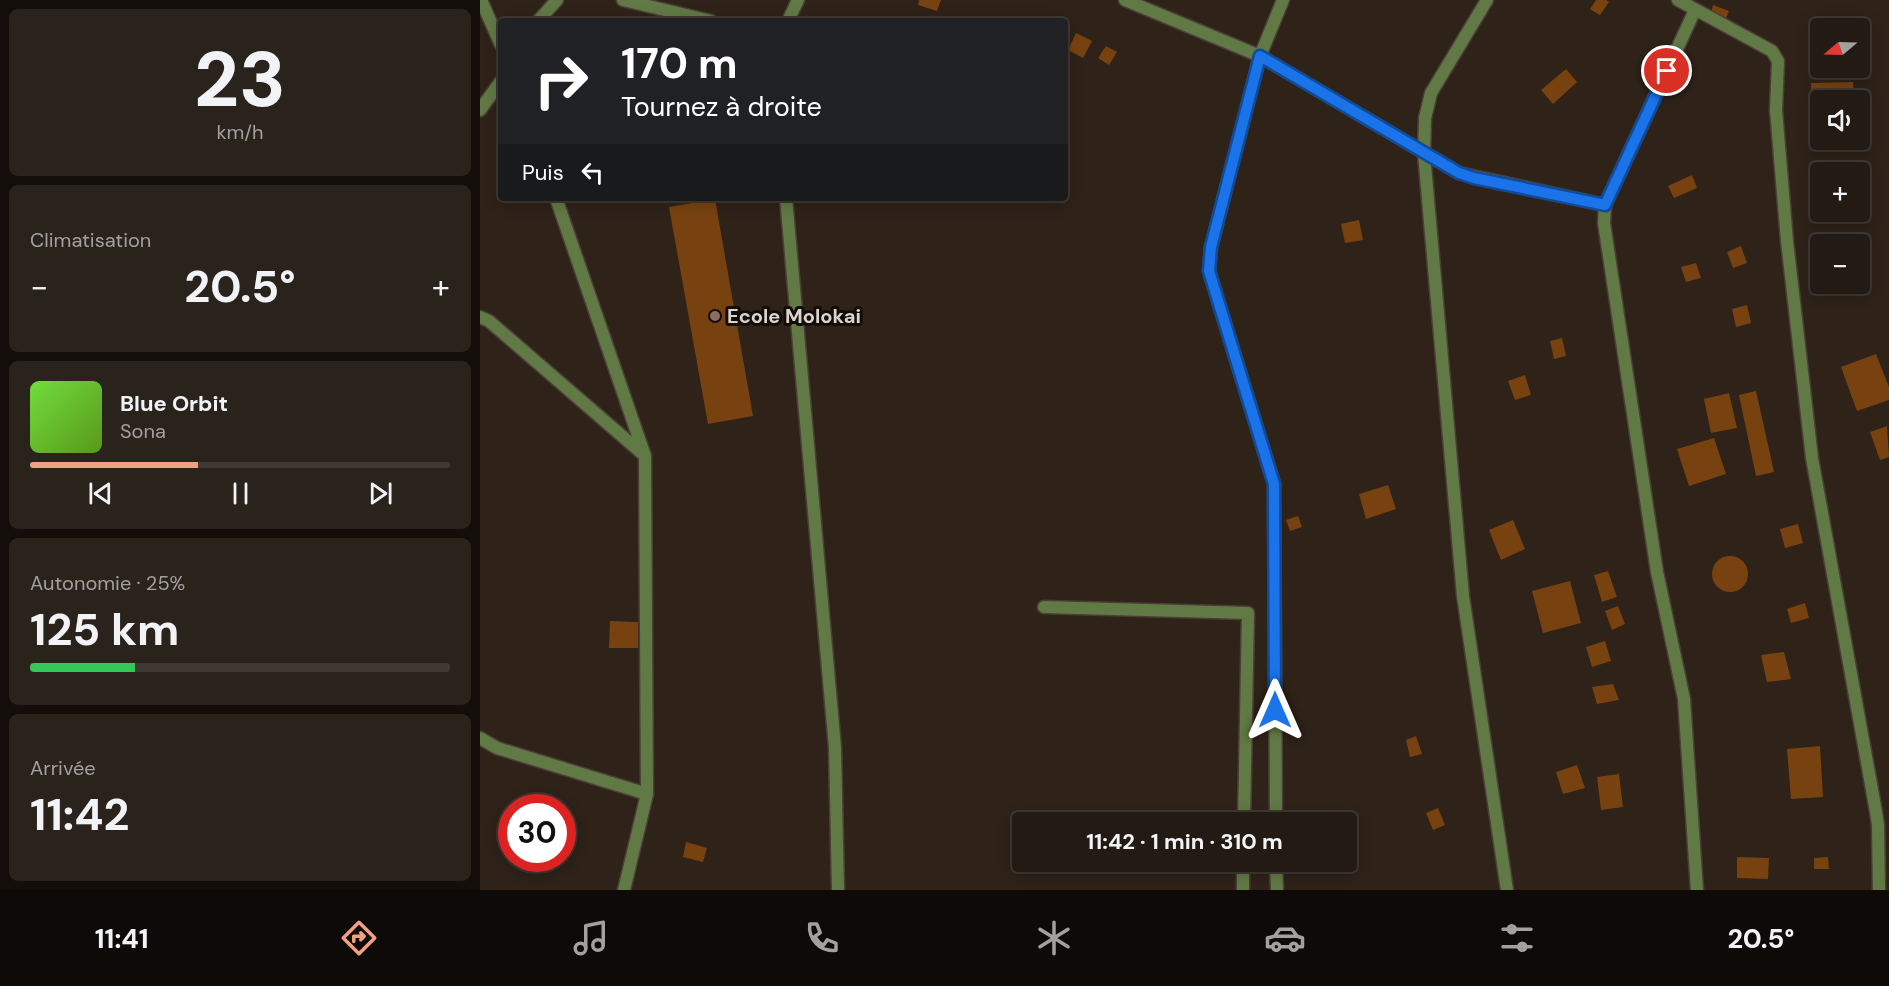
<!DOCTYPE html>
<html lang="fr">
<head>
<meta charset="utf-8">
<style>
	body { margin:0; font-family:"DM Sans",sans-serif; background:#2a231c; color:#f1f3f6; height:100vh; display:flex; flex-direction:column; font-size:22px; white-space:nowrap }
	* { box-sizing:border-box; margin:0 }
	p { font-size:20px; color:#a2a1a0 }
	.icon { flex:none; width:33px; height:33px; fill:none; stroke:currentColor; stroke-width:2; stroke-linecap:round; stroke-linejoin:round }
	.map { position:relative; flex:1; overflow:hidden }
	.drawer { display:flex; flex-direction:column; gap:9px; padding:9px; background:#130e0a; width:480px }
	.drawer>* { flex:none }
	.banner { position:absolute; left:18px; top:18px; width:570px; height:183px; border-radius:6px; box-shadow:0 3px 15px #0003,0 0 0 2px #3f3833; background:#202124; color:#fff; overflow:hidden }
	.needle { width:39px; rotate:251deg }
	.tools { position:absolute; left:1330px; top:18px; display:grid; gap:12px }
	.tools a { display:grid; place-items:center; width:60px; height:60px; border-radius:6px; background:#221a13; box-shadow:0 3px 15px #0003,0 0 0 2px #3f3833; font-size:30px }
	.speed { position:absolute; left:18px; top:794px; display:flex; gap:12px; font-size:30px; font-weight:700; text-align:center }
	.speed>* { display:grid; place-content:center; width:78px; height:78px; border-radius:50%; background:#221a13; box-shadow:0 3px 15px #0003,0 0 0 2px #3f3833; line-height:1 }
	.speed .limit { border:9px solid #d22; background:#fff; color:#111 }
	.pin { position:absolute; display:grid; place-items:center; width:51px; height:51px; color:#fff; margin:-26px; border:3px solid #fff; border-radius:50%; box-shadow:0 2px 6px #0007 }
	.me { position:absolute; width:66px; margin:-33px; rotate:0deg; stroke-linejoin:round; filter:drop-shadow(0 0 4px #0008) }
	.turn { display:flex; align-items:center; gap:21px; height:126px; padding:0 24px; font-size:27px }
	.turn .icon { width:78px; height:78px; stroke-width:2.5 }
	.turn b { display:block; font-size:42px; line-height:51px }
	.then { display:flex; align-items:center; height:57px; padding:0 24px; background:#0003; gap:12px; font-size:22px }
	.big { font-size:45px; font-weight:700; line-height:1.1 }
	.drawer .card { flex:1; display:flex; flex-direction:column; justify-content:center; gap:9px; min-width:0; padding:0 21px; border-radius:9px; background:#2a231c }
	.drawer .dial { align-items:center; gap:0 }
	.dial b { font-size:78px; line-height:1 }
	.song { display:flex; align-items:center; gap:18px }
	.cover { width:72px; height:72px; border-radius:9px; background:linear-gradient(135deg,hsl(100 70% 55%),hsl(90 70% 35%)) }
	.played { height:6px; border-radius:3px; background:linear-gradient(90deg,#f3a082 40%,#3f3833 40%) }
	.keys { display:flex; justify-content:space-around; direction:ltr }
	.heat { display:flex; justify-content:space-between; align-items:center; font-size:33px; direction:ltr }
	.charge { height:9px; border-radius:4px; background:linear-gradient(90deg,#34c759 25%,#3f3833 0) }
	.trip { position:absolute; left:532px; top:812px; width:345px; height:60px; border-radius:6px; background:#221a13; box-shadow:0 3px 15px #0003,0 0 0 2px #3f3833; font-weight:700; line-height:60px; text-align:center }
	.tab-bar { display:flex; height:96px; justify-content:space-around; align-items:center; background:#0e0a08; color:#a2a1a0 }
	.tab-bar .icon { width:42px; height:42px }
	.tab-bar .active { color:#f3a082 }
	.tab-bar b { font-size:27px; color:#f1f3f6 }
	main { display:flex; flex:1; min-height:0 }
	.map>svg:first-child { display:block }
	.building { fill:#784210 }
	.lines { fill:none; stroke-linecap:round; stroke-linejoin:round }
	.service-casing { stroke:#4a3e36; stroke-width:15 }
	.minor-casing { stroke:#4a3e36; stroke-width:15 }
	.service { stroke:#617945; stroke-width:12 }
	.minor { stroke:#617945; stroke-width:12 }
	.route-casing { stroke:#114b97; stroke-width:15 }
	.route { stroke:#1a73e8; stroke-width:10 }
	.education-dot { fill:#8d6e63; stroke:#120d09; stroke-width:2 }
	.labels { text-anchor:middle; dominant-baseline:central; stroke-width:6; stroke-linejoin:round; paint-order:stroke }
	.poi-label { font-size:20px; font-weight:bold; fill:#dcd3cd; stroke:#120d09; text-anchor:start }
</style>
</head>
<body>
<main>
<section class="drawer">
<div class="card dial"><b>23</b><p>km/h</p></div>
<div class="card"><p>Climatisation</p>
<div class="heat"><a>−</a><b class="big">20.5°</b><a>+</a></div>
</div>
<div class="card">
<div class="song"><i class="cover"></i><div><b>Blue Orbit</b><p>Sona</p></div></div>
<div class="played"></div>
<div class="keys"><svg class="icon" aria-label="previous" viewBox="0 0 24 24"><path d="M18 5L8 12l10 7zM5 5v14"/></svg><svg class="icon" aria-label="pause" viewBox="0 0 24 24"><path d="M8 5v14M16 5v14"/></svg><svg class="icon" aria-label="next" viewBox="0 0 24 24"><path d="M6 5l10 7-10 7zM19 5v14"/></svg></div>
</div>
<div class="card"><p>Autonomie · 25%</p><b class="big">125 km</b><div class="charge"></div></div>
<div class="card"><p>Arrivée</p><b class="big">11:42</b></div>
</section>
<div class="map">
<svg width="1409" height="890" viewBox="0 0 1409 890">
	<rect width="100%" height="100%" fill="#2e2219"/>
	<g class="building">
		<polygon points="439,0 461,0 457,11 438,5"/>
		<polygon points="1116,0 1126,0 1129,2 1120,15 1110,9"/>
		<polygon points="1233,5 1249,11 1245,21 1230,16"/>
		<polygon points="596,33 612,41 603,58 588,50"/>
		<polygon points="626,46 637,52 629,65 618,58"/>
		<polygon points="1086,69 1097,82 1073,104 1061,90"/>
		<polygon points="1373,82 1374,100 1341,100 1341,122 1332,122 1331,83"/>
		<polygon points="1212,175 1217,188 1194,198 1188,186"/>
		<polygon points="235,199 273,416 228,424 189,207"/>
		<polygon points="879,220 883,240 865,243 861,224"/>
		<polygon points="1261,246 1267,263 1253,268 1247,252"/>
		<polygon points="1216,263 1221,278 1206,282 1201,267"/>
		<polygon points="1267,305 1271,323 1256,327 1252,309"/>
		<polygon points="1082,338 1086,356 1074,359 1070,341"/>
		<polygon points="1396,354 1409,387 1409,400 1377,411 1361,367"/>
		<polygon points="1045,375 1051,395 1035,400 1028,381"/>
		<polygon points="1276,391 1294,472 1276,476 1259,395"/>
		<polygon points="1249,393 1257,428 1231,433 1224,399"/>
		<polygon points="1407,426 1409,457 1400,460 1390,432"/>
		<polygon points="1234,438 1246,474 1209,486 1197,449"/>
		<polygon points="908,485 916,509 886,519 879,494"/>
		<polygon points="818,516 822,527 810,531 806,520"/>
		<polygon points="1033,520 1045,549 1021,560 1009,530"/>
		<polygon points="1318,524 1323,543 1305,548 1300,529"/>
		<circle cx="1250" cy="574" r="18"/>
		<polygon points="1128,571 1137,597 1122,602 1114,575"/>
		<polygon points="1090,581 1101,623 1063,633 1052,591"/>
		<polygon points="1325,603 1329,618 1311,623 1307,609"/>
		<polygon points="1138,606 1145,624 1132,630 1125,611"/>
		<polygon points="130,621 158,622 158,648 129,648"/>
		<polygon points="1125,641 1131,661 1112,667 1106,647"/>
		<polygon points="1304,652 1311,679 1287,682 1281,655"/>
		<polygon points="1133,684 1139,700 1117,704 1112,687"/>
		<polygon points="936,736 942,754 930,757 926,740"/>
		<polygon points="1340,746 1343,797 1311,799 1307,749"/>
		<polygon points="1097,765 1105,788 1083,794 1076,772"/>
		<polygon points="1139,774 1143,807 1121,810 1117,777"/>
		<polygon points="958,808 965,825 953,830 946,813"/>
		<polygon points="26,828 32,831 32,849 19,842"/>
		<polygon points="206,842 227,848 223,862 203,857"/>
		<polygon points="1257,857 1289,858 1288,879 1257,878"/>
		<polygon points="1348,857 1349,869 1334,869 1334,858"/>
	</g>
	<g class="lines">
		<g class="service-casing">
			<g id="service">
				<polyline points="564,607 768,613 764,822"/>
				<polyline points="763,890 763,861"/>
			</g>
		</g>
		<g class="minor-casing">
			<g id="minor">
				<polyline points="1,0 21,45"/>
				<polyline points="143,0 231,21"/>
				<polyline points="645,0 780,56 979,173 1125,205"/>
				<polyline points="1007,0 951,93 945,118 944,154 983,596 1027,890"/>
				<polyline points="1198,0 1292,51 1298,61 1296,110 1307,241 1332,458 1396,812 1398,825 1399,890"/>
				<polyline points="1215,10 1125,205 1124,223 1177,572 1204,699 1217,890"/>
				<polyline points="58,21 77,0"/>
				<polyline points="308,21 318,0"/>
				<polyline points="0,110 21,81"/>
				<polyline points="76,198 165,456 167,794 144,890"/>
				<polyline points="306,198 355,748 358,890"/>
				<polyline points="0,317 9,321 164,455"/>
				<polyline points="0,738 17,748 167,794"/>
				<polyline points="796,822 794,484 729,271 731,247 780,56 803,0"/>
				<polyline points="796,861 797,890"/>
			</g>
		</g>
		<use href="#service" class="service"/>
		<use href="#minor" class="minor"/>
	</g>
	<g class="lines">
		<g class="route-casing">
			<polyline id="route" points="795,710 794,484 729,271 731,247 780,56 979,173 994,178 1125,205 1187,71"/>
		</g>
		<use href="#route" class="route"/>
	</g>
	<circle class="education-dot" cx="235" cy="316" r="6"/>
	<g class="labels">
		<g class="poi-label">
			<text x="247" y="316">Ecole Molokai</text>
		</g>
	</g>
</svg>
<div class="tools">
<a><svg class="needle" viewBox="-14 -14 28 28"><path d="M0-13l5 13h-10z" fill="#e53935"/><path d="M0 13l5-13h-10z" fill="#a2a1a0"/></svg></a>
<a><svg class="icon" aria-label="sound" viewBox="0 0 24 24"><path d="M4 9h4l5-4v14l-5-4H4zM17 9q2 3 0 6"/></svg></a>
<a>+</a>
<a>−</a>
</div>
<div class="speed"><div class="limit">30</div></div>
<div class="pin" style="left:1187px;top:71px;background:#d93025"><svg class="icon" aria-label="arrive" viewBox="0 0 24 24"><path d="M6 21V4h12l-3 4 3 4H6"/></svg></div>
<svg class="me" style="left:795px;top:710px" viewBox="-20 -20 40 40"><path d="M0-17L14 15 0 8-14 15z" fill="#1a73e8" stroke="#fff" stroke-width="4"/></svg>
<div class="trip">11:42 · 1 min · 310 m</div>
<div class="banner">
<div class="turn"><svg class="icon" aria-label="right" viewBox="0 0 24 24"><path d="M7 20v-9h11M14 6l5 5-5 5"/></svg><div><b>170 m</b>Tournez à droite</div></div>
<div class="then">Puis<svg class="icon" aria-label="left" viewBox="0 0 24 24"><path d="M17 20v-9H6M10 6l-5 5 5 5"/></svg></div>
</div>
</div>
</main>
<nav class="tab-bar">
<b>11:41</b>
<svg class="icon active" aria-label="directions" viewBox="0 0 24 24"><path d="M12 3l9 9-9 9-9-9zM9 14v-3h6M13 9l2 2-2 2"/></svg>
<svg class="icon" aria-label="music" viewBox="0 0 24 24"><path d="M9 18V5l10-2v13"/><circle cx="6" cy="18" r="3"/><circle cx="16" cy="16" r="3"/></svg>
<svg class="icon" aria-label="phone" viewBox="0 0 24 24"><path d="M5 4h4l2 5-3 2q2 4 5 5l2-3 5 2v4C11 20 4 13 5 4z"/></svg>
<svg class="icon" aria-label="climate" viewBox="0 0 24 24"><path d="M12 3v18M4 7l16 10M4 17L20 7"/></svg>
<svg class="icon" aria-label="car" viewBox="0 0 24 24"><path d="M5 17H2v-5l4-1 3-4h7l3 4 3 1v5h-3M9 17h6M6 11h13"/><circle cx="7" cy="17" r="2"/><circle cx="17" cy="17" r="2"/></svg>
<svg class="icon" aria-label="filters" viewBox="0 0 24 24"><path d="M4 7h16M4 17h16"/><circle cx="9" cy="7" r="2"/><circle cx="15" cy="17" r="2"/></svg>
<b>20.5°</b>
</nav>
</body>
</html>
